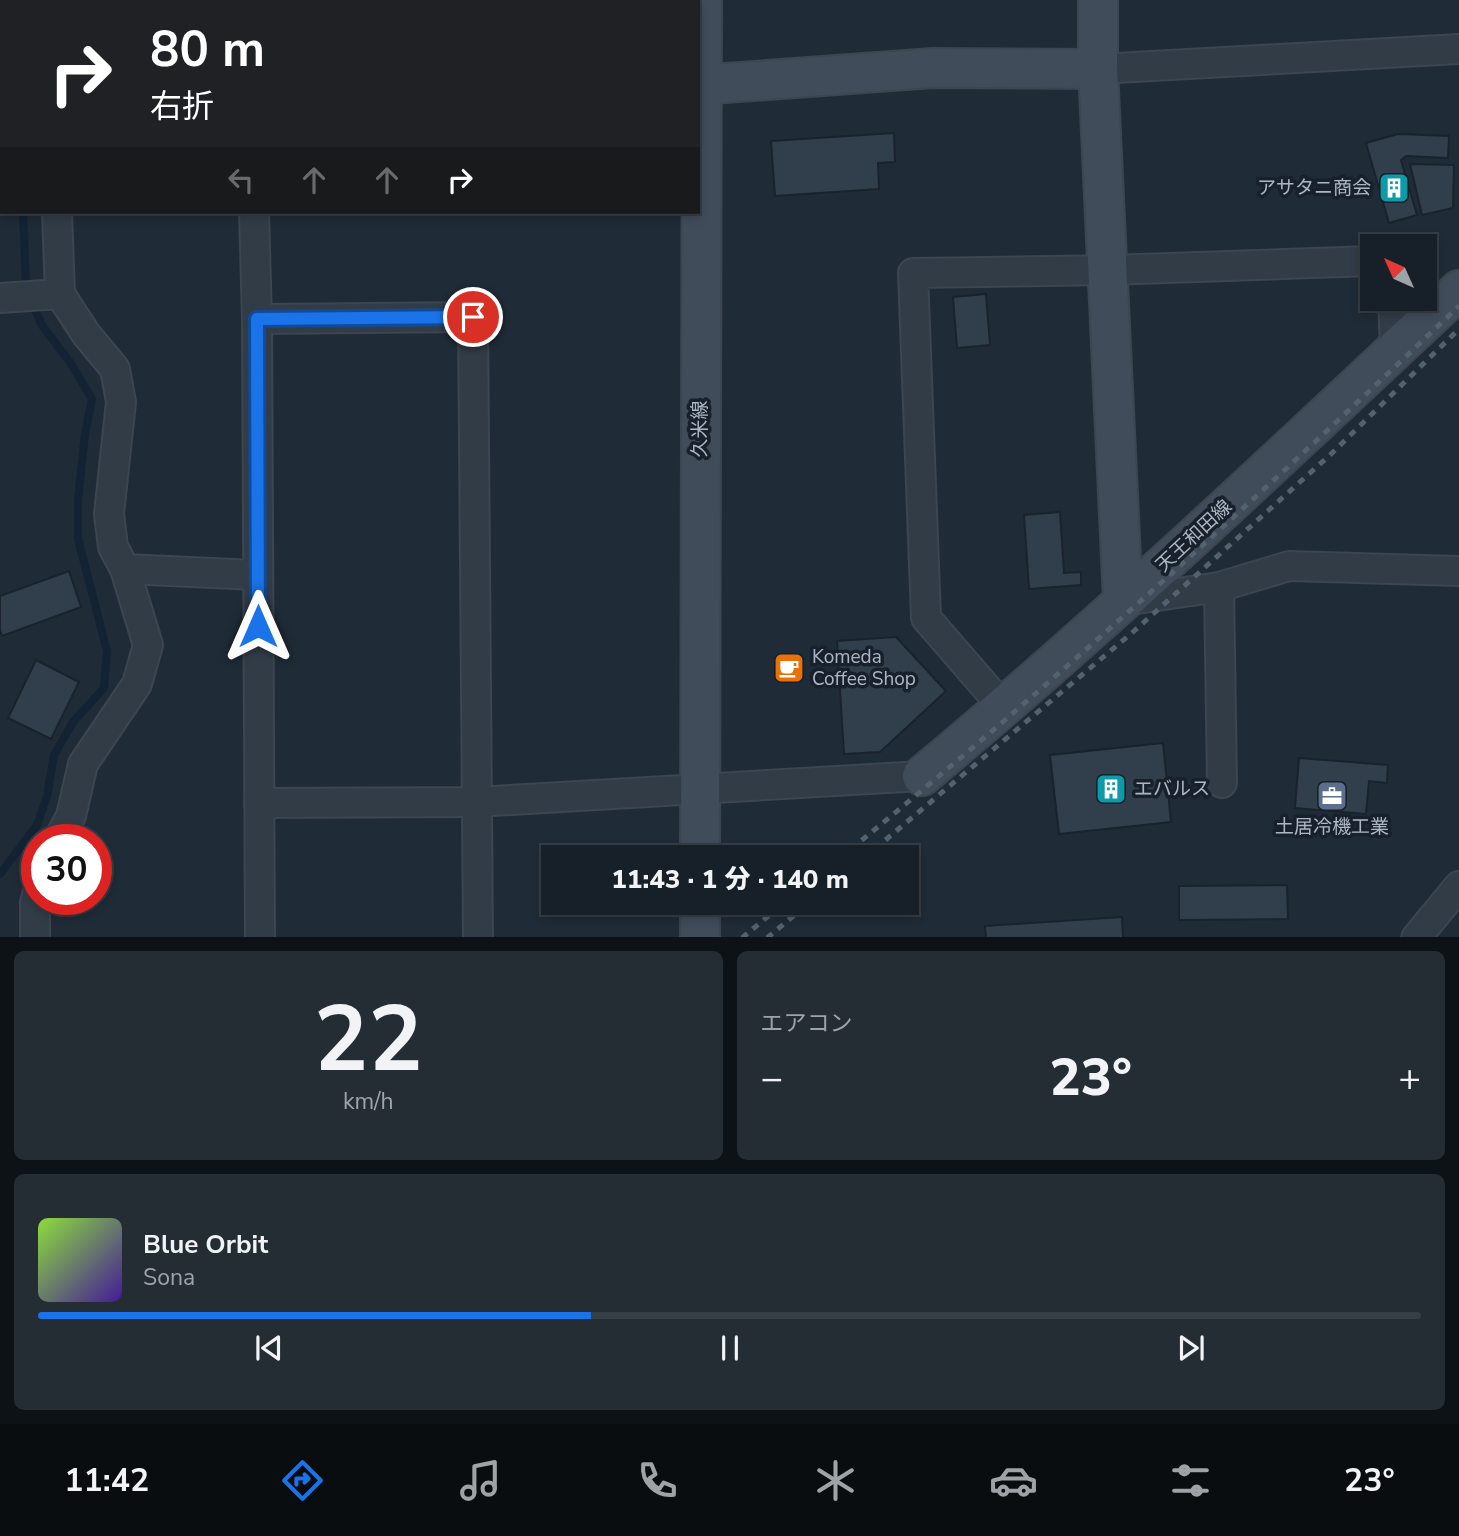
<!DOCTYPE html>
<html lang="ja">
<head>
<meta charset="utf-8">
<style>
	body { margin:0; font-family:"Nunito Sans","Noto Sans JP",sans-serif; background:#242d34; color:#f1f3f6; height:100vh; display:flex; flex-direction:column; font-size:26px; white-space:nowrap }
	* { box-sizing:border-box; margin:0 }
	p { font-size:23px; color:#9ea3a8 }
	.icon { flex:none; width:38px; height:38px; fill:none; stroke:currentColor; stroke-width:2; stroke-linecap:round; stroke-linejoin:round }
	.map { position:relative; height:937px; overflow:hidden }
	.details { display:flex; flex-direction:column; gap:14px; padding:14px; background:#0d1216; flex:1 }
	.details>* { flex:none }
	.top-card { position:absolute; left:0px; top:0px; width:700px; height:214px; box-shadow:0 4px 10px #0003,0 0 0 2px #363e45; background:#202124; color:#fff; overflow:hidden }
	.needle { width:46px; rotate:315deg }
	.controls { position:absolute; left:1360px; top:234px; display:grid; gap:14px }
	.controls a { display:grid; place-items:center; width:77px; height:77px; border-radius:0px; background:#172028; box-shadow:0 4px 10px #0003,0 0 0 2px #363e45; font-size:35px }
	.speed { position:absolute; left:21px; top:824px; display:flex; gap:14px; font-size:35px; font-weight:700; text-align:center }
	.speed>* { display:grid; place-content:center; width:91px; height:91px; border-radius:50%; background:#172028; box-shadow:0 4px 10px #0003,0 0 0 2px #363e45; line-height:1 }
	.speed .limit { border:10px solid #d22; background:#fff; color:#111 }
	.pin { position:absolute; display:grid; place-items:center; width:60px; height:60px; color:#fff; margin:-30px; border:4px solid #fff; border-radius:50%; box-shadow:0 2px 7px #0007 }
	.me { position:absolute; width:77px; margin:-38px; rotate:0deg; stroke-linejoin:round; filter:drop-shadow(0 0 5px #0008) }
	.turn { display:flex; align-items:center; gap:24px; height:147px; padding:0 35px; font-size:32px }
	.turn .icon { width:91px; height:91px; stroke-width:2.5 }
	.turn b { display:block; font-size:49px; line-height:60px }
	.lanes { display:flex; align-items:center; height:66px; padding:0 35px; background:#0003; justify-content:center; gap:35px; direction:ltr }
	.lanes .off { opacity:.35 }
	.big { font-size:52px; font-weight:800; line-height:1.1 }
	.details .tile { flex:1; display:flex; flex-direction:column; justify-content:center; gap:10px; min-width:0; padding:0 24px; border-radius:10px; background:#242d34 }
	.details .dial { align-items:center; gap:0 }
	.dial b { font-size:91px; line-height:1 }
	.song { display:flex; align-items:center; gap:21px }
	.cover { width:84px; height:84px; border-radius:10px; background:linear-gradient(135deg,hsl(90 70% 55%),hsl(260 70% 35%)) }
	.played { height:7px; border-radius:4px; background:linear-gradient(90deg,#1a73e8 40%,#363e45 40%) }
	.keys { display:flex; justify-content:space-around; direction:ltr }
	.heat { display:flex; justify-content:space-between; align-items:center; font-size:38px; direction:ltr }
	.details .tiles { flex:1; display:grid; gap:14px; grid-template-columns:1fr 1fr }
	.tile:last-child { grid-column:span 2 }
	.trip { position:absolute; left:541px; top:845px; width:378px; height:70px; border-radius:0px; background:#172028; box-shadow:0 4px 10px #0003,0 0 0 2px #363e45; font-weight:800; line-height:70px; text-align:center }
	.tab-bar { display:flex; height:112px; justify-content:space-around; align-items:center; background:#090d10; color:#9ea3a8 }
	.tab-bar .icon { width:49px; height:49px }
	.tab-bar .selected { color:#1a73e8 }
	.tab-bar b { font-size:32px; color:#f1f3f6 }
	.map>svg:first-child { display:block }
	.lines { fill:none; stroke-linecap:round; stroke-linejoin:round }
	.stream { stroke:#132333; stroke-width:8 }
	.building { fill:#313f4d; stroke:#1a232d; stroke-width:2 }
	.street-casing { stroke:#3c4550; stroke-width:32 }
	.secondary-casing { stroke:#3c4550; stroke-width:42 }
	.street { stroke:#323c47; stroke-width:28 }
	.secondary { stroke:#404c5a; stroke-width:38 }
	.rail { stroke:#54616e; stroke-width:5; stroke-dasharray:7 7; stroke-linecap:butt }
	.route-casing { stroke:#114b97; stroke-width:18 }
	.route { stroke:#1a73e8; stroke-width:12 }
	.labels { text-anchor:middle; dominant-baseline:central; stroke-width:7; stroke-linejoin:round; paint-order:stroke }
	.poi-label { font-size:19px; fill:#acb7c4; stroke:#18212b; text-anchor:start }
	.street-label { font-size:19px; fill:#acb7c4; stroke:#18212b }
</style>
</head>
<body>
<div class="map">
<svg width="1459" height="938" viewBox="0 0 1459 938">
	<rect width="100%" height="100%" fill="#1f2b36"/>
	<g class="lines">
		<g class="stream">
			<polyline points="9,0 10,2"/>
			<polyline points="0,874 37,825 47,796 54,755 73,722 104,688 107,651 78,539 78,500 85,434 92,399 72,365 41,324 26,284 23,212"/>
		</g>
	</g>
	<g class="building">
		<polygon points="894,133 895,162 878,163 879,189 775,196 771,141"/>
		<polygon points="1398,134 1449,136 1448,158 1406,156 1401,160 1417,215 1389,223 1366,143"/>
		<polygon points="1410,164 1454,165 1453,208 1422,215"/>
		<polygon points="986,294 990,345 957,348 953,297"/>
		<polygon points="1060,512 1064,573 1081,572 1081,585 1029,589 1024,515"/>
		<polygon points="69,571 81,607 2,636 0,630 0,596"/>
		<polygon points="896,637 946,691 880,752 844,754 837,641"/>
		<polygon points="36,660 79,682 51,739 8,718"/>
		<polygon points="1163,743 1171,822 1059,834 1050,755"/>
		<polygon points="1299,758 1388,765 1387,783 1369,781 1366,814 1295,808"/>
		<polygon points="1287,885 1288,919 1179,920 1179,886"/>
		<polygon points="1122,917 1123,938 986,938 985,926"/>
	</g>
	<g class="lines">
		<g class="street-casing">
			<g id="street">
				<polyline points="48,0 48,2"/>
				<polyline points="1098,69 1459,49"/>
				<polyline points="254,212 257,319 260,938"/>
				<polyline points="0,298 60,294 57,212"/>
				<polyline points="1393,299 1395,350"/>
				<polyline points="257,319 473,317 478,938"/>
				<polyline points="125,569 257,575"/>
				<polyline points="1123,601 1219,587"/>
				<polyline points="1004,708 926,618 913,273 1109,270 1372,261"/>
				<polyline points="1222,783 1219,587 1289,566 1459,571"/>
				<polyline points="259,803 476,802 922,776"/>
				<polyline points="58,840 71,816 83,764 137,684 148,645 125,569 113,547 109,514 121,402 115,369 86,334 60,294"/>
				<polyline points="35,938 35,902 37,895"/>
				<polyline points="1416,938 1459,886"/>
			</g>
		</g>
		<g class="secondary-casing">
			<g id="secondary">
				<polyline points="1098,0 1098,69 1123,601"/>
				<polyline points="253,2 253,0"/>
				<polyline points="698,85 933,68 1098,69"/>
				<path d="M922,776C1107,622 1283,455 1459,290"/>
				<polyline points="700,858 702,0"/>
				<polyline points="700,903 700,938"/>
			</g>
		</g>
		<use href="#street" class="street"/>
		<use href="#secondary" class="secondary"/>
		<g class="rail">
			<path d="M840,858C1054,684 1260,496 1459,306"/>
			<polyline points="864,858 1133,632 1330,455 1459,329"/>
			<polyline points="742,938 784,903"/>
			<polyline points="767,938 809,903"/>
		</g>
	</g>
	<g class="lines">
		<g class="route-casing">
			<polyline id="route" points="258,626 257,319 473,317"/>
		</g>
		<use href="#route" class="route"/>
	</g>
	<defs>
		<g id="building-square" transform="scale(1.575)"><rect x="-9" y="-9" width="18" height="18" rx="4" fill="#0f9aa8" stroke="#18212b"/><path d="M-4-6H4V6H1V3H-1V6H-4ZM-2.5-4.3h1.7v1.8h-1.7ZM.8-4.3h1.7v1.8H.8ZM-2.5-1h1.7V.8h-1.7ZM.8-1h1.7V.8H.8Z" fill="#fff"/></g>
		<g id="cafe-square" transform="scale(1.575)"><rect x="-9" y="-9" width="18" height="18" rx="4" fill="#e8710a" stroke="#18212b"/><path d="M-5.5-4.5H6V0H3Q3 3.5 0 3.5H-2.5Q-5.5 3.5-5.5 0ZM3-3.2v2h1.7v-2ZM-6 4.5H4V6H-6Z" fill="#fff"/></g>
		<g id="office-square" transform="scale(1.575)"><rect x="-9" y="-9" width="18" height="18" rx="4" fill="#5c6f8a" stroke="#18212b"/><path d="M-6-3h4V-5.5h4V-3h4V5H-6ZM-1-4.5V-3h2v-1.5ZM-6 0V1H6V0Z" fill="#fff"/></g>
	</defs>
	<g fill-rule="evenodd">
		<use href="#building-square" x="1394" y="188"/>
		<use href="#cafe-square" x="789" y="668"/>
		<use href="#building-square" x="1111" y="789"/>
		<use href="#office-square" x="1332" y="796"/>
	</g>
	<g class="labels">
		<g class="poi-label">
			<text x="1371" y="188" text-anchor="end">アサタニ商会</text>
			<text x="812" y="657">Komeda<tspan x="812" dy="22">Coffee Shop</tspan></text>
			<text x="1134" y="789">エバルス</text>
			<text x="1332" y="827" text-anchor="middle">土居冷機工業</text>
		</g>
		<g class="street-label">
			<text transform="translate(700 429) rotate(-90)">久米線</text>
			<text transform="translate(1194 536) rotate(-43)">天王和田線</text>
		</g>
	</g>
</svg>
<div class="controls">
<a><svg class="needle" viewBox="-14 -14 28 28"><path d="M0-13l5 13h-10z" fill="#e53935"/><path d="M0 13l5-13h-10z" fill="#9ea3a8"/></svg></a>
</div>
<div class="speed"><div class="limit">30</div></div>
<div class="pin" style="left:473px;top:317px;background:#d93025"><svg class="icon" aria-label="arrive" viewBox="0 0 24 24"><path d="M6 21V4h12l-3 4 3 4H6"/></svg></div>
<svg class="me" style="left:258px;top:626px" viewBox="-20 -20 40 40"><path d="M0-17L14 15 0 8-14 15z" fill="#1a73e8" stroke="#fff" stroke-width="4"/></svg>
<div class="trip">11:43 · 1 分 · 140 m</div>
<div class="top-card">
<div class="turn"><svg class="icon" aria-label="right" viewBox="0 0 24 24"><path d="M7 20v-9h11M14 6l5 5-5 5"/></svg><div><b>80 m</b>右折</div></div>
<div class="lanes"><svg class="icon off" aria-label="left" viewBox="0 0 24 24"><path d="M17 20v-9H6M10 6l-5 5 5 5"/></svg><svg class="icon off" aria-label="ahead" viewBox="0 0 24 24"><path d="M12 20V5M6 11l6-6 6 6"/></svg><svg class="icon off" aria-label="ahead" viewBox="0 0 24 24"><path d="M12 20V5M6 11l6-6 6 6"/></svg><svg class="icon" aria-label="right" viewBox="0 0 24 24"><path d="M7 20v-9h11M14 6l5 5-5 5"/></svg></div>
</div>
</div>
<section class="details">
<div class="tiles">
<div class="tile dial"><b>22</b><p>km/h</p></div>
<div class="tile"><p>エアコン</p>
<div class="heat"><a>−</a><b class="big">23°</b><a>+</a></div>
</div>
<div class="tile">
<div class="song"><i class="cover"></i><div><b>Blue Orbit</b><p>Sona</p></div></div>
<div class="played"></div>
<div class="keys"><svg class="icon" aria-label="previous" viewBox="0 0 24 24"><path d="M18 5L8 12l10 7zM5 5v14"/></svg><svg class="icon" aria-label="pause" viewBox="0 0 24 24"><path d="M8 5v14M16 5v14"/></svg><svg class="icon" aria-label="next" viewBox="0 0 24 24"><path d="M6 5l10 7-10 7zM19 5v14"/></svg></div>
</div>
</div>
</section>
<nav class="tab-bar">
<b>11:42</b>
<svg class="icon selected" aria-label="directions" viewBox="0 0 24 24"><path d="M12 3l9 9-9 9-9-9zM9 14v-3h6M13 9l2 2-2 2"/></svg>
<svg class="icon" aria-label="music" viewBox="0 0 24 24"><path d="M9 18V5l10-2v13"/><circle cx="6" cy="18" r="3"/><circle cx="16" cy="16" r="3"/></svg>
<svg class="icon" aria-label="phone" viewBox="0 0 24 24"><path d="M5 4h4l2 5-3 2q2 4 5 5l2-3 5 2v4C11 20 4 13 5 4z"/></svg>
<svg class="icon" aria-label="climate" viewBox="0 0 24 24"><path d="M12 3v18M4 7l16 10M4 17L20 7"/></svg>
<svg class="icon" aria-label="car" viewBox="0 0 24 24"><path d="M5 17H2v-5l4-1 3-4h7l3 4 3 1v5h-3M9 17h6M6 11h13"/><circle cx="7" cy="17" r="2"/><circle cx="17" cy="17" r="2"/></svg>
<svg class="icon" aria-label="filters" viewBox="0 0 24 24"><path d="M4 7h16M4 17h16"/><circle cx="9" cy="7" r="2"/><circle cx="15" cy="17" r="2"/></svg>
<b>23°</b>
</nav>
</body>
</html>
